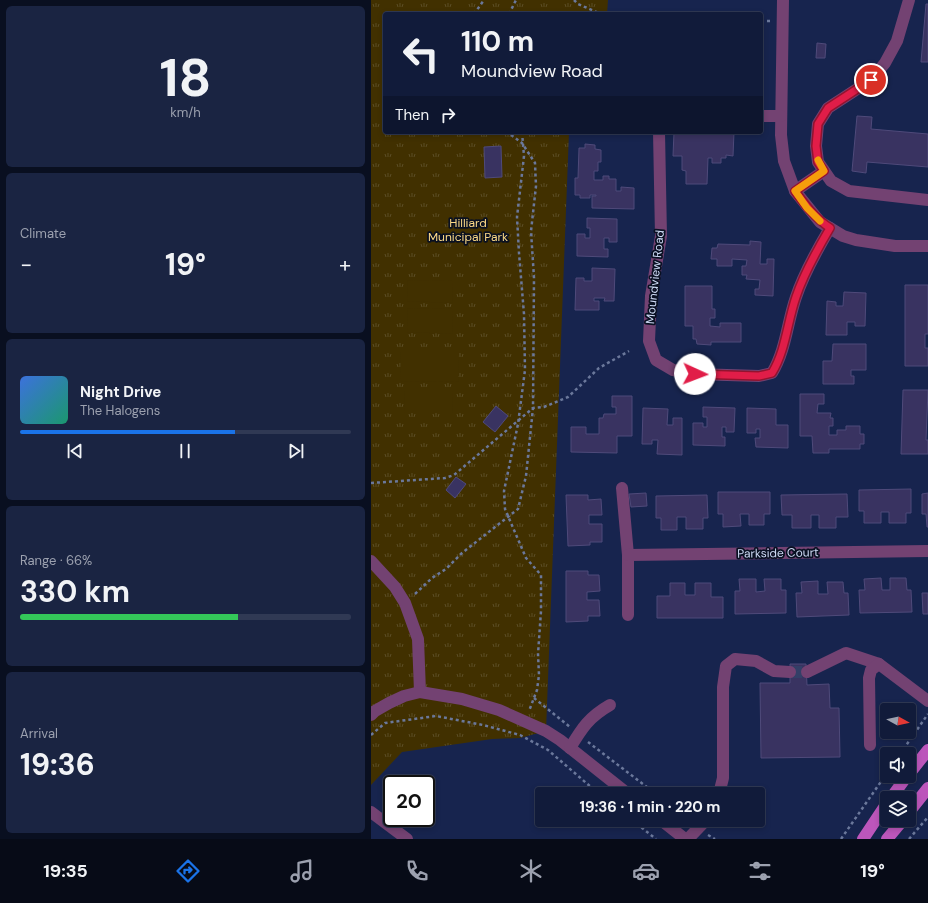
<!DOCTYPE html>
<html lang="en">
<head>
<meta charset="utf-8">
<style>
	body { margin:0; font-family:"DM Sans",sans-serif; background:#1a2442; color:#f1f3f6; height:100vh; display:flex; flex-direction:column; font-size:15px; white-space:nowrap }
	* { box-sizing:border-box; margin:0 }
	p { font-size:13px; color:#9ca1af }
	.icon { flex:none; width:22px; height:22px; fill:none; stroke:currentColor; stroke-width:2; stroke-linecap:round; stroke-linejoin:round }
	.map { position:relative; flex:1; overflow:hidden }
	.sheet { display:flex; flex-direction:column; gap:6px; padding:6px; background:#090f20; width:371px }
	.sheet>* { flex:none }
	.guide { position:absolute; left:12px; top:12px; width:380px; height:122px; border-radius:4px; box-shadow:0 2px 6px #0003,0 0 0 1px #303954; background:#111b3a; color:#f1f3f6; overflow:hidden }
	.needle { width:26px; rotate:98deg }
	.controls { position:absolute; left:509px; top:703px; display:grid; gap:8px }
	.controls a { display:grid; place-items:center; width:36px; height:36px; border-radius:4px; background:#111b3a; box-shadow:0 2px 6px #0003,0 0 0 1px #303954; font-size:20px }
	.speed { position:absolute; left:12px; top:775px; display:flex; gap:8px; font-size:20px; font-weight:700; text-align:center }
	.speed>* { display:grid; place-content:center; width:52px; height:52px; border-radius:50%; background:#111b3a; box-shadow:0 2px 6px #0003,0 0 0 1px #303954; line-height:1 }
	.speed .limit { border:2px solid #111; border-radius:6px; background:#fff; color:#111 }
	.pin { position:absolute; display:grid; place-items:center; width:34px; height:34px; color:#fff; margin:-17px; border:2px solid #fff; border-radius:50%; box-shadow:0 1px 4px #0007 }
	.me { position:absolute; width:44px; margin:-22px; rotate:92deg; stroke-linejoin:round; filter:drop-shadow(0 0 3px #0008) }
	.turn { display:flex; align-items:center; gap:14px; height:84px; padding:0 12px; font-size:18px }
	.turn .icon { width:52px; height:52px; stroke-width:2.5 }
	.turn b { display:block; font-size:28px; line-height:34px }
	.then { display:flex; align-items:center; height:38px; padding:0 12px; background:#0003; gap:8px; font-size:15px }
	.big { font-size:30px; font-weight:700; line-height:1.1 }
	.sheet .tile { flex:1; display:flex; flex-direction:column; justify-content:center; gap:6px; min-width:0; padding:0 14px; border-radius:6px; background:#1a2442 }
	.sheet .dial { align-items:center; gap:0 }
	.dial b { font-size:52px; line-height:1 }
	.song { display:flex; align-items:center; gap:12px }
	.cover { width:48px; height:48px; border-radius:6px; background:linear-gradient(135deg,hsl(220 70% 55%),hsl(160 70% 35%)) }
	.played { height:4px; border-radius:2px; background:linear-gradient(90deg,#1a73e8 65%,#303954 65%) }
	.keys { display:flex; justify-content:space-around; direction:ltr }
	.heat { display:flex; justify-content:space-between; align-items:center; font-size:22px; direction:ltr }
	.charge { height:6px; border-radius:3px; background:linear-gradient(90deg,#34c759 66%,#303954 0) }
	.trip { position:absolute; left:164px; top:787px; width:230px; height:40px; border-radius:4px; background:#111b3a; box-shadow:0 2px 6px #0003,0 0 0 1px #303954; font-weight:700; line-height:40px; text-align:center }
	.tabs { display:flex; height:64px; justify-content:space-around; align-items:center; background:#070b17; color:#9ca1af }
	.tabs .icon { width:28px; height:28px }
	.tabs .selected { color:#1a73e8 }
	.tabs b { font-size:18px; color:#f1f3f6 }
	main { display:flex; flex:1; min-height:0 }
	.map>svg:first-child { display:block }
	.park { fill:url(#park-tufts) }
	.garden { fill:#413000 }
	.building { fill:#393361; stroke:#4f4a7a }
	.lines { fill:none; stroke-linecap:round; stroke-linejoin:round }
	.minor-tunnel { stroke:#333f67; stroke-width:12; stroke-dasharray:12 6; stroke-linecap:butt }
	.path { stroke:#6b789b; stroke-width:2.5; stroke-dasharray:3 3; stroke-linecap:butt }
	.minor { stroke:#734272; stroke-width:12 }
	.major { stroke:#bc56bb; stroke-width:12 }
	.route-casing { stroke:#92132f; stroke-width:10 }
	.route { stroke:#e11d48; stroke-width:7 }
	.slow { stroke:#f59e0b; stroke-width:7 }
	.labels { text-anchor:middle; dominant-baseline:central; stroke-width:3.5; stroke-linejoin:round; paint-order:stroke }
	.park-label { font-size:12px; fill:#fdda87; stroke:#091022 }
	.street-label { font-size:12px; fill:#cfdbf6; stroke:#091022 }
</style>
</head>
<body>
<main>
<section class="sheet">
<div class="tile dial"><b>18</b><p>km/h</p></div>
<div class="tile"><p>Climate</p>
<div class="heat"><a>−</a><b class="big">19°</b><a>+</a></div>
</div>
<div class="tile">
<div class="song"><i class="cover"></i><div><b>Night Drive</b><p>The Halogens</p></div></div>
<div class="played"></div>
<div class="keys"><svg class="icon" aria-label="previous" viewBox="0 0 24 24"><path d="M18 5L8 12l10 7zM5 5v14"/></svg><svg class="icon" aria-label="pause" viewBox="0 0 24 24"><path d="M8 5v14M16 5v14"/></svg><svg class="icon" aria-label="next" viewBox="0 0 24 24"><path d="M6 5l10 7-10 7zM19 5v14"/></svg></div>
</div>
<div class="tile"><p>Range · 66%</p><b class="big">330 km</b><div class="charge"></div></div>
<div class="tile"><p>Arrival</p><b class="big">19:36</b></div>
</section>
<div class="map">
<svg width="557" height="839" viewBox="0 0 557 839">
	<defs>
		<pattern id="park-tufts" width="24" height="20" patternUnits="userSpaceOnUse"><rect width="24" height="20" fill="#413000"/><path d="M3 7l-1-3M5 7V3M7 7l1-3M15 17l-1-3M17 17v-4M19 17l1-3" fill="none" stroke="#5b4d26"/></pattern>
	</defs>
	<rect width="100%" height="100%" fill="#17244e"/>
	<polygon class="park" points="0,0 237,0 236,14 14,14 14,132 198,132 175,731 149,738 121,739 31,752 0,785"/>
	<g class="garden">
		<polygon points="37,280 82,281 81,303 36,301"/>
		<polygon points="37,308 82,309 81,334 36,332"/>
		<polygon points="30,352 88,352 87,382 29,381"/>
		<polygon points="34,391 82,391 81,413 33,413"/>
	</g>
	<g class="building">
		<polygon points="555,4 557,4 557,62 550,62"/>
		<polygon points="446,43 455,44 454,58 445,58"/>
		<polygon points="486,116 501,117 500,129 557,134 557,167 496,162 495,173 481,171"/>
		<polygon points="222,132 244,132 244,134 222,133"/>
		<polygon points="303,132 363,132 362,156 355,155 355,158 350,158 350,163 341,163 341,158 337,158 336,184 315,184 315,171 311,170 311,156 302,156"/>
		<polygon points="214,144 224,145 224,149 230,150 230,162 227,162 227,171 223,171 223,180 232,180 232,176 238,176 238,179 245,179 245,191 250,191 250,187 263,188 263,209 221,208 221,196 225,196 225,195 219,195 219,198 209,198 209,195 204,195 204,178 207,178 208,148 214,148"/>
		<polygon points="130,146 131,177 114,178 113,147"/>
		<polygon points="216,218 246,219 246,242 238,242 238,238 233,238 233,249 237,249 237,257 206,256 206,234 214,234 214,238 219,238 219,228 216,228"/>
		<polygon points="379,241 390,242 389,264 396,264 396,259 403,259 402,296 384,295 384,289 388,289 389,280 375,279 376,275 371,275 371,266 375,266 376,260 361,259 361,266 346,266 346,259 340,259 341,248 346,248 347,244 379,245"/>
		<polygon points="221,268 244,269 243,301 233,301 234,298 223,298 223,301 228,301 228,310 204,310 205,278 213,278 213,281 221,281"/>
		<polygon points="534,285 557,285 557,334 554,334 554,348 557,348 557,366 534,366"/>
		<polygon points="314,286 341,286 341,309 344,309 344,318 339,318 339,326 349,327 349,323 370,323 370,342 340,342 340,345 326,344 325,339 322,339 322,326 314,326"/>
		<polygon points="473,292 495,293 494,326 484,326 484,322 476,322 476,335 455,335 456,301 465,302 465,306 472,306"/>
		<polygon points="462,344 495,344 495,370 480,370 480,376 483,376 483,384 452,384 452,361 461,361"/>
		<polygon points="532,390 557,390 555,440 557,440 557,454 530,454"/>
		<polygon points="429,394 453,394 453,404 447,404 446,413 460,413 459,418 462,418 462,426 458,426 458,435 466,435 466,430 475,430 475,426 489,426 489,434 493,434 493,444 489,444 489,449 458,449 458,453 442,453 441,436 429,436"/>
		<polygon points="241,396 261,396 261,436 246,436 246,453 200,452 200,427 215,427 215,434 228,434 228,418 232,418 233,414 245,414 245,407 241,407"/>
		<polygon points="125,406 137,416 124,432 112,422"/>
		<polygon points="332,407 364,408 363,432 355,432 355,427 351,427 351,437 354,437 354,446 322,445 322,423 332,423 332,427 336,427 336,417 332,417"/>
		<polygon points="272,408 297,409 296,425 302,425 302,418 311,418 311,455 286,454 287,440 281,440 281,444 271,444"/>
		<polygon points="376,408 405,409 405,425 417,425 417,448 385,447 384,438 389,438 389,429 385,429 385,433 376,433"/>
		<polygon points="85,477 95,484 84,498 75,490"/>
		<polygon points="540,489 540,513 535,513 535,523 518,523 518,512 510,512 510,523 493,523 493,511 488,511 488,490"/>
		<polygon points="347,492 399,492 399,514 393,514 393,525 378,525 378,514 369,514 370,526 352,527 352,514 347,514"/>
		<polygon points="275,493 276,506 260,507 258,494"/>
		<polygon points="557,493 557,527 556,527 555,514 551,514 551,494"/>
		<polygon points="476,494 477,517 465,517 465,528 448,528 448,515 440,515 440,528 421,528 421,515 411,515 410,495"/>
		<polygon points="195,495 217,495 217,500 230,499 231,515 218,515 218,524 231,524 231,542 219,542 219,545 197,546"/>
		<polygon points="336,495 337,518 332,518 332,529 315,529 315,517 306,517 306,530 290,530 290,518 285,518 285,496"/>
		<polygon points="195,571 217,571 217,575 228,575 229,591 216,592 216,600 228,600 229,616 217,616 217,621 195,622"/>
		<polygon points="510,578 511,590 519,590 519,578 535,578 536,590 540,590 541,612 489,613 488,590 494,590 493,579"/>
		<polygon points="368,579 385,579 385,592 394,591 393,579 410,579 410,590 415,590 415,613 364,614 364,591 369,591"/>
		<polygon points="447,581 447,594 457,594 456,582 472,582 473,593 477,593 478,615 426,617 425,593 431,593 430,582"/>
		<polygon points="299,583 314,583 314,595 324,595 324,583 340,583 340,597 352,597 352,618 286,618 286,596 299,596"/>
		<polygon points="551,593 557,593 557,614 552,614"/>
		<polygon points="419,664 435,664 436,685 458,684 459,708 468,708 469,757 390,758 389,683 419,683"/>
	</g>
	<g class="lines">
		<polyline class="minor-tunnel" points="419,672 436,672"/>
		<g class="path">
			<polyline points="203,0 207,4 230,14"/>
			<polyline points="103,14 113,0"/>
			<polyline points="138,14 145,0"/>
			<polyline points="390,21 399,21"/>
			<polyline points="151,132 153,156 146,217 148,253 153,314 154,370 147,424 133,491 134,509 155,558 170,575 170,611 167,654 168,675 166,690 158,711"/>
			<polyline points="0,483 74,478 83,475 162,408 173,407 197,397 228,368 258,351"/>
			<polyline points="44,594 61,578 75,569 91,553 147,509 155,476 162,408 163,278 160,231 165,186 164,163 151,143 136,132"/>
			<polyline points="163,698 199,727"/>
			<polyline points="0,735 14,723 65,716 112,725 149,735 177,750 228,794"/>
			<polyline points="217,742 285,794"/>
			<polyline points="529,754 557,714"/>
			<polyline points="261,820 285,839"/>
			<polyline points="337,835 344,839"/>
			<polyline points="470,839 516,773"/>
			<polyline points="538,839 557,817"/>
		</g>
		<g class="minor">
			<polyline points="412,0 410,135 413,161 424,191 449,222 472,236 485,240 524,246 557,246"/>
			<polyline points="538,0 526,41 514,63 500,80 457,108 447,124 445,146 447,162 460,181 478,191 557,200"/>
			<polyline points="390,116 410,116"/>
			<path d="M288,132L290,236L280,296L278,341L285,360L302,370L324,374L388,376L401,373C415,350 416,323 425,297C433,273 446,250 459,228"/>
			<polyline points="424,191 453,171"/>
			<polyline points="251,488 257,555 257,615"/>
			<polyline points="257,555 557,551"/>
			<polyline points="0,561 24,587 34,603 47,639 49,692"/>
			<polyline points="436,672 475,653 508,664"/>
			<polyline points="0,715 4,711 18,703 33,696 49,692 91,699 128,710 175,731 189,740 257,794"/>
			<polyline points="499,745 498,678 500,670 508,664 557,701"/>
			<path d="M199,748C211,728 218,717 239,705"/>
			<polyline points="348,794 352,778 352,687 355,666 364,659 385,661 403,671 419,672"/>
			<polyline points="0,812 36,839"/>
			<polyline points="290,820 314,839"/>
			<polyline points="317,839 335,820"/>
		</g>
		<g class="major">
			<polyline points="538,774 557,750"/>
			<polyline points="520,798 536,776"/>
			<polyline points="538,812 557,788"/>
			<polyline points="492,839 516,803"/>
			<polyline points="516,839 532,820"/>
		</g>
	</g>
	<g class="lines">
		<g class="route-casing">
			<path id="route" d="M324,374L388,376L401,373C415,350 416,323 425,297C433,273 446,250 459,228C444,218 434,205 424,191L453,171L447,162L445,146L447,124L457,108L500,80"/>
		</g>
		<use href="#route" class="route"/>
		<polyline class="slow" points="447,160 453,171 424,191 436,208 449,221"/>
	</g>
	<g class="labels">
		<g class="park-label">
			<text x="97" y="223">Hilliard<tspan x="97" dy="14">Municipal Park</tspan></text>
		</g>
		<g class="street-label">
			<text transform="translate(284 277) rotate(-84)">Moundview Road</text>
			<text transform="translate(407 553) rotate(-1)">Parkside Court</text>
		</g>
	</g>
</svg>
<div class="controls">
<a><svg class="needle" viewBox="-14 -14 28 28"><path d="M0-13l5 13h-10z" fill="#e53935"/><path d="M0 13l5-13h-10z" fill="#9ca1af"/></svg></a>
<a><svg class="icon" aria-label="sound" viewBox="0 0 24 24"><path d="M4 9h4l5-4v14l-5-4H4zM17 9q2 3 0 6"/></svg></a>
<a><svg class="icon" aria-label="layers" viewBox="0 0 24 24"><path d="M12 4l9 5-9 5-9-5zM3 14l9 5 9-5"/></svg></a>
</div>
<div class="speed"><div class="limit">20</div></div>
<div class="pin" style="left:500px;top:80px;background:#d93025"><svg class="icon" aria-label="arrive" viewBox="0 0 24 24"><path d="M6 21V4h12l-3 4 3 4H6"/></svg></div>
<svg class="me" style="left:324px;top:374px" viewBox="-20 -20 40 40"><circle r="19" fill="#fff"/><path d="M0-13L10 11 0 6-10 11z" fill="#e11d48"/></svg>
<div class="trip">19:36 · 1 min · 220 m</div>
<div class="guide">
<div class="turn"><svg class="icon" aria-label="left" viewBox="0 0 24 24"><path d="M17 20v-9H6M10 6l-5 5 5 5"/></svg><div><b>110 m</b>Moundview Road</div></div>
<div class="then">Then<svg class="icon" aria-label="right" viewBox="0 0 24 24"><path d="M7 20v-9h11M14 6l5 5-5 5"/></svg></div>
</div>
</div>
</main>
<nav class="tabs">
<b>19:35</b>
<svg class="icon selected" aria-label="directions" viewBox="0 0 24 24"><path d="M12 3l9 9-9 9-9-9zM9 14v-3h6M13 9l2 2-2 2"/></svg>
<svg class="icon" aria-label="music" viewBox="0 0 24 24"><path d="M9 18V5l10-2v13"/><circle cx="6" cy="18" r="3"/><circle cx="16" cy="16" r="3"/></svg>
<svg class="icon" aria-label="phone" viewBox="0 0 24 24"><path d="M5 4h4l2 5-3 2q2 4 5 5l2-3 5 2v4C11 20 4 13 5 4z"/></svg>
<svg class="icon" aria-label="climate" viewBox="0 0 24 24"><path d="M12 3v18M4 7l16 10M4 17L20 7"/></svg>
<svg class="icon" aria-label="car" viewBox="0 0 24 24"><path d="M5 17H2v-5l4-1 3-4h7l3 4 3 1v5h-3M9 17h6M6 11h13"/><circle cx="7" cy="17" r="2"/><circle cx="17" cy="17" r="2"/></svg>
<svg class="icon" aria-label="filters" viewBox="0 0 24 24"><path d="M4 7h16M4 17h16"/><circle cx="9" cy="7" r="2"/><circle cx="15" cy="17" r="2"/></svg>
<b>19°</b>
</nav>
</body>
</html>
